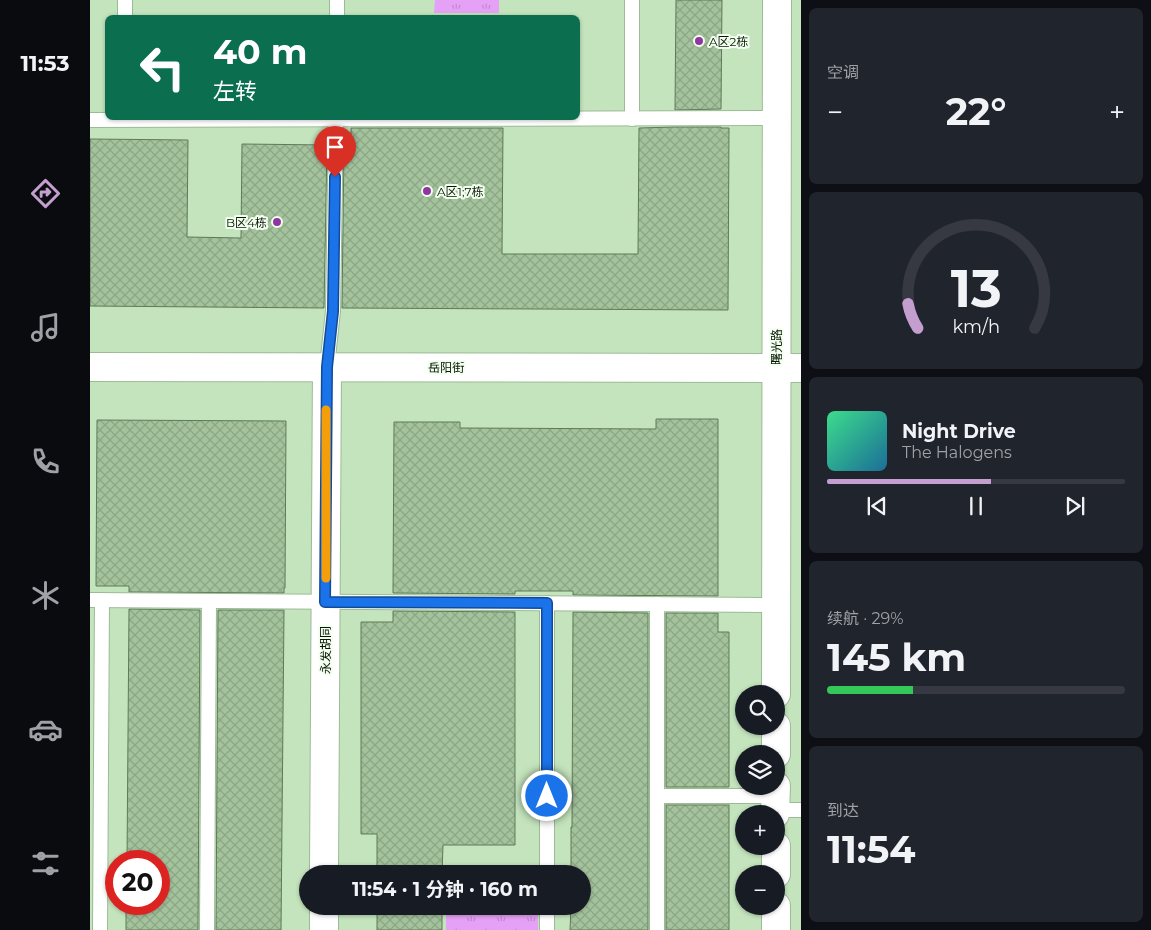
<!DOCTYPE html>
<html lang="zh">
<head>
<meta charset="utf-8">
<style>
	body { margin:0; font-family:Montserrat,"Noto Sans SC",sans-serif; background:#20242c; color:#f1f3f6; height:100vh; display:flex; flex-direction:column; font-size:19px; white-space:nowrap }
	* { box-sizing:border-box; margin:0 }
	p { font-size:16px; color:#9ea1a6 }
	.icon { flex:none; width:28px; height:28px; fill:none; stroke:currentColor; stroke-width:2; stroke-linecap:round; stroke-linejoin:round }
	.map { position:relative; flex:1; overflow:hidden }
	.side { display:flex; flex-direction:column; gap:8px; padding:8px; background:#0d0f14; width:350px }
	.side>* { flex:none }
	.banner { position:absolute; left:15px; top:15px; width:475px; height:105px; border-radius:8px; box-shadow:0 1px 4px #0004; background:#0b6e4f; color:#fff; overflow:hidden }
	.tools { position:absolute; left:645px; top:685px; display:grid; gap:10px }
	.tools a { display:grid; place-items:center; width:50px; height:50px; border-radius:50%; background:#171b24; box-shadow:0 1px 4px #0004; font-size:25px }
	.speed { position:absolute; left:15px; top:850px; display:flex; gap:10px; font-size:25px; font-weight:700; text-align:center }
	.speed>* { display:grid; place-content:center; width:65px; height:65px; border-radius:50%; background:#171b24; box-shadow:0 1px 4px #0004; line-height:1 }
	.speed .limit { border:8px solid #d22; background:#fff; color:#111 }
	.pin { position:absolute; display:grid; place-items:center; width:42px; height:42px; color:#fff; margin:-51px -21px; border-radius:50% 50% 50% 0; rotate:-45deg; box-shadow:0 0 5px #0007 }
	.pin .icon { rotate:45deg }
	.me { position:absolute; width:55px; margin:-28px; rotate:0deg; stroke-linejoin:round; filter:drop-shadow(0 0 4px #0008) }
	.turn { display:flex; align-items:center; gap:18px; height:105px; padding:0 25px; font-size:22px }
	.turn .icon { width:65px; height:65px; stroke-width:2.5 }
	.turn b { display:block; font-size:35px; line-height:42px }
	.big { font-size:38px; font-weight:700; line-height:1.1 }
	.side .tile { flex:1; display:flex; flex-direction:column; justify-content:center; gap:8px; min-width:0; padding:0 18px; border-radius:8px; background:#20242c }
	.side .dial { align-items:center; gap:0 }
	.dial svg { height:130px; overflow:visible; fill:none; stroke:#363941; stroke-width:7; stroke-linecap:round; text-anchor:middle }
	.dial text { fill:#f1f3f6; stroke:none }
	.song { display:flex; align-items:center; gap:15px }
	.cover { width:60px; height:60px; border-radius:8px; background:linear-gradient(135deg,hsl(150 70% 55%),hsl(200 70% 35%)) }
	.played { height:5px; border-radius:2px; background:linear-gradient(90deg,#c59ed0 55%,#363941 55%) }
	.keys { display:flex; justify-content:space-around; direction:ltr }
	.heat { display:flex; justify-content:space-between; align-items:center; font-size:28px; direction:ltr }
	.charge { height:8px; border-radius:4px; background:linear-gradient(90deg,#34c759 29%,#363941 0) }
	.trip { position:absolute; left:209px; top:865px; width:292px; height:50px; border-radius:25px; background:#171b24; box-shadow:0 1px 4px #0004; font-weight:700; line-height:50px; text-align:center }
	main { display:flex; flex:1; min-height:0 }
	.tab-bar { display:flex; flex-direction:column; width:90px; justify-content:space-around; align-items:center; background:#090b0e; color:#9ea1a6 }
	.tab-bar .icon { width:35px; height:35px }
	.tab-bar .current { color:#c59ed0 }
	.tab-bar b { font-size:22px; color:#f1f3f6 }
	.map>svg:first-child { display:block }
	.grass { fill:url(#grass-tufts) }
	.building { fill:url(#building-cross-hatch); stroke:#5e7a58 }
	.lines { fill:none; stroke-linecap:round; stroke-linejoin:round }
	.lane-casing { stroke:#9cbb95; stroke-width:16 }
	.street-casing { stroke:#9cbb95; stroke-width:30 }
	.secondary-casing { stroke:#9cbb95; stroke-width:30 }
	.lane { stroke:#fff; stroke-width:14 }
	.street { stroke:#fff; stroke-width:28 }
	.secondary { stroke:#fff; stroke-width:28 }
	.route-casing { stroke:#114b97; stroke-width:12 }
	.route { stroke:#1a73e8; stroke-width:9 }
	.slow { stroke:#f59e0b; stroke-width:9 }
	.poi-dot { fill:#8f36a2; stroke:#f2ffef; stroke-width:2 }
	.labels { text-anchor:middle; dominant-baseline:central; stroke-width:4; stroke-linejoin:round; paint-order:stroke }
	.poi-label { font-size:12px; fill:#0b1608; stroke:#f2ffef; text-anchor:start }
	.street-label { font-size:12px; fill:#0b1608; stroke:#f2ffef }
</style>
</head>
<body>
<main>
<nav class="tab-bar">
<b>11:53</b>
<svg class="icon current" aria-label="directions" viewBox="0 0 24 24"><path d="M12 3l9 9-9 9-9-9zM9 14v-3h6M13 9l2 2-2 2"/></svg>
<svg class="icon" aria-label="music" viewBox="0 0 24 24"><path d="M9 18V5l10-2v13"/><circle cx="6" cy="18" r="3"/><circle cx="16" cy="16" r="3"/></svg>
<svg class="icon" aria-label="phone" viewBox="0 0 24 24"><path d="M5 4h4l2 5-3 2q2 4 5 5l2-3 5 2v4C11 20 4 13 5 4z"/></svg>
<svg class="icon" aria-label="climate" viewBox="0 0 24 24"><path d="M12 3v18M4 7l16 10M4 17L20 7"/></svg>
<svg class="icon" aria-label="car" viewBox="0 0 24 24"><path d="M5 17H2v-5l4-1 3-4h7l3 4 3 1v5h-3M9 17h6M6 11h13"/><circle cx="7" cy="17" r="2"/><circle cx="17" cy="17" r="2"/></svg>
<svg class="icon" aria-label="filters" viewBox="0 0 24 24"><path d="M4 7h16M4 17h16"/><circle cx="9" cy="7" r="2"/><circle cx="15" cy="17" r="2"/></svg>
</nav>
<div class="map">
<svg width="711" height="930" viewBox="0 0 711 930">
	<defs>
		<pattern id="grass-tufts" width="24" height="20" patternUnits="userSpaceOnUse" patternTransform="scale(1.25)"><rect width="24" height="20" fill="#e5a1f5"/><path d="M3 7l-1-3M5 7V3M7 7l1-3M15 17l-1-3M17 17v-4M19 17l1-3" fill="none" stroke="#c38ad1"/></pattern>
		<pattern id="building-cross-hatch" width="8" height="8" patternUnits="userSpaceOnUse" patternTransform="scale(1.25)"><rect width="8" height="8" fill="#a4c39d"/><path d="M0 0l8 8M0 8l8-8" fill="none" stroke="#8ca786"/></pattern>
	</defs>
	<rect width="100%" height="100%" fill="#c4e4bd"/>
	<g class="grass">
		<polygon points="345,0 409,0 409,13 344,13"/>
		<rect x="356" y="869" width="92" height="5"/>
		<rect x="356" y="906" width="92" height="24"/>
	</g>
	<g class="building">
		<polygon points="586,0 632,0 631,109 585,110"/>
		<polygon points="585,127 631,127 631,128 639,128 638,310 252,308 254,145 261,146 261,128 413,128 412,254 548,254 549,128"/>
		<polygon points="0,139 98,140 97,237 151,238 152,144 237,145 234,308 0,306"/>
		<polygon points="566,419 628,419 628,596 483,595 483,591 425,591 425,594 303,593 304,422 370,422 370,428 566,429"/>
		<polygon points="7,420 196,421 195,588 194,588 194,593 39,592 39,586 6,586"/>
		<polygon points="39,609 110,610 108,930 36,930 36,904 69,904 69,861 37,861"/>
		<polygon points="128,610 194,610 191,930 126,930"/>
		<polygon points="303,611 425,612 425,845 353,845 352,874 287,874 287,834 271,834 271,622 303,622"/>
		<polygon points="483,612 558,613 558,930 480,930 481,906 492,906 492,874 481,874 481,827 482,827"/>
		<polygon points="576,613 628,613 628,632 639,632 639,787 576,787"/>
		<rect x="576" y="805" width="63" height="125"/>
		<rect x="287" y="906" width="65" height="24"/>
	</g>
	<g class="lines">
		<g class="lane-casing">
			<g id="lane">
				<polyline points="35,18 35,0"/>
				<polyline points="247,18 247,0"/>
				<polyline points="542,119 542,0"/>
				<polyline points="0,120 687,118"/>
				<polyline points="237,367 243,311 246,118"/>
				<polyline points="0,600 686,605"/>
				<polyline points="567,796 686,796"/>
				<polyline points="685,810 711,810"/>
				<polyline points="457,874 457,603"/>
				<polyline points="10,930 12,600"/>
				<polyline points="117,930 119,601"/>
				<polyline points="457,930 457,906"/>
				<polyline points="567,930 567,604"/>
			</g>
		</g>
		<g class="street-casing">
			<g id="street">
				<polyline points="234,874 237,367"/>
				<polyline points="234,930 234,906"/>
			</g>
		</g>
		<g class="secondary-casing">
			<g id="secondary">
				<polyline points="0,367 711,368"/>
				<polyline points="686,694 687,0"/>
				<polyline points="686,726 686,754"/>
				<polyline points="685,814 686,786"/>
				<polyline points="686,846 686,874"/>
				<polyline points="686,906 686,930"/>
			</g>
		</g>
		<use href="#lane" class="lane"/>
		<use href="#street" class="street"/>
		<use href="#secondary" class="secondary"/>
	</g>
	<g class="lines">
		<g class="route-casing">
			<polyline id="route" points="245,177 243,311 237,367 235,602 457,603 457,796"/>
		</g>
		<use href="#route" class="route"/>
		<polyline class="slow" points="236,578 236,410"/>
	</g>
	<g class="poi-dot">
		<circle cx="609" cy="41" r="5"/>
		<circle cx="337" cy="191" r="5"/>
		<circle cx="187" cy="222" r="5"/>
	</g>
	<g class="labels">
		<g class="poi-label">
			<text x="619" y="41">A区2栋</text>
			<text x="347" y="191">A区1;7栋</text>
			<text x="177" y="222" text-anchor="end">B区4栋</text>
		</g>
		<g class="street-label">
			<text transform="translate(686 347) rotate(-90)">曙光路</text>
			<text x="356" y="367">岳阳街</text>
			<text transform="translate(235 650) rotate(-90)">永发胡同</text>
		</g>
	</g>
</svg>
<div class="tools">
<a><svg class="icon" aria-label="search" viewBox="0 0 24 24"><circle cx="10" cy="10" r="6"/><path d="M15 15l6 6"/></svg></a>
<a><svg class="icon" aria-label="layers" viewBox="0 0 24 24"><path d="M12 4l9 5-9 5-9-5zM3 14l9 5 9-5"/></svg></a>
<a>+</a>
<a>−</a>
</div>
<div class="speed"><div class="limit">20</div></div>
<div class="pin" style="left:245px;top:177px;background:#d93025"><svg class="icon" aria-label="arrive" viewBox="0 0 24 24"><path d="M6 21V4h12l-3 4 3 4H6"/></svg></div>
<svg class="me" style="left:457px;top:796px" viewBox="-20 -20 40 40"><circle r="17" fill="#1a73e8" stroke="#fff" stroke-width="3"/><path d="M0-11L8 9 0 5-8 9z" fill="#fff"/></svg>
<div class="trip">11:54 · 1 分钟 · 160 m</div>
<div class="banner">
<div class="turn"><svg class="icon" aria-label="left" viewBox="0 0 24 24"><path d="M17 20v-9H6M10 6l-5 5 5 5"/></svg><div><b>40 m</b>左转</div></div>
</div>
</div>
<section class="side">
<div class="tile"><p>空调</p>
<div class="heat"><a>−</a><b class="big">22°</b><a>+</a></div>
</div>
<div class="tile dial"><svg viewBox="0 0 100 80">
<path d="M14 69A42 42 0 1 1 86 69"/>
<path d="M14 69A42 42 0 0 1 8 54" stroke="#c59ed0"/>
<text x="50" y="56" font-size="32" font-weight="700">13</text>
<text x="50" y="72" font-size="11">km/h</text>
</svg></div>
<div class="tile">
<div class="song"><i class="cover"></i><div><b>Night Drive</b><p>The Halogens</p></div></div>
<div class="played"></div>
<div class="keys"><svg class="icon" aria-label="previous" viewBox="0 0 24 24"><path d="M18 5L8 12l10 7zM5 5v14"/></svg><svg class="icon" aria-label="pause" viewBox="0 0 24 24"><path d="M8 5v14M16 5v14"/></svg><svg class="icon" aria-label="next" viewBox="0 0 24 24"><path d="M6 5l10 7-10 7zM19 5v14"/></svg></div>
</div>
<div class="tile"><p>续航 · 29%</p><b class="big">145 km</b><div class="charge"></div></div>
<div class="tile"><p>到达</p><b class="big">11:54</b></div>
</section>
</main>
</body>
</html>
